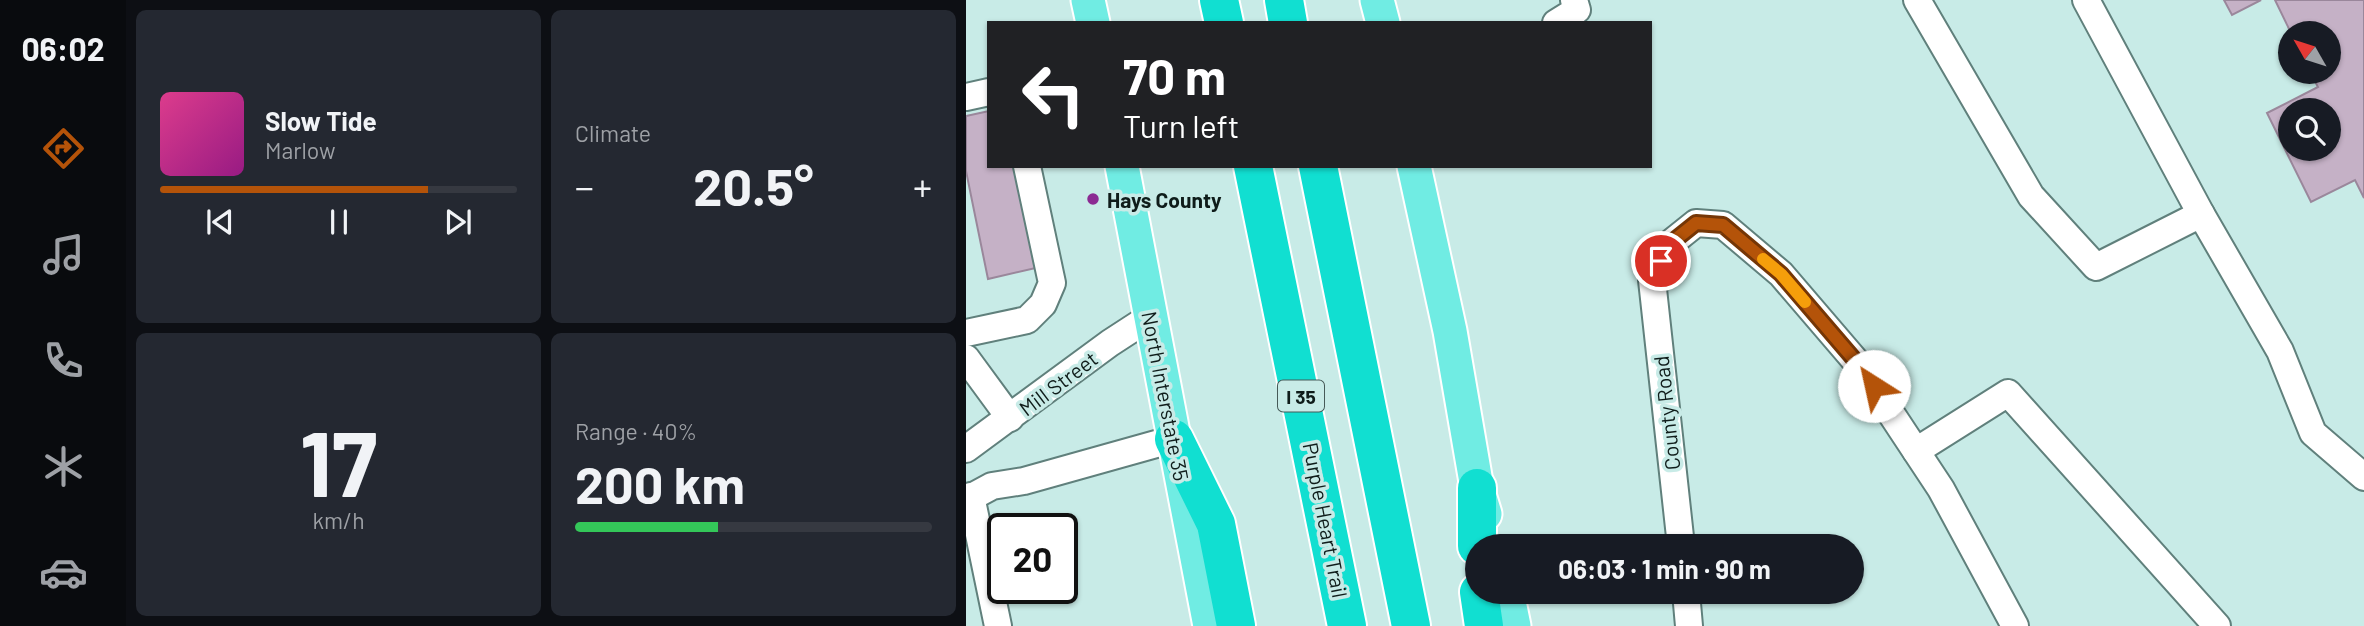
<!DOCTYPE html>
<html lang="en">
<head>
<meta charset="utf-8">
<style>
	body { margin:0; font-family:Barlow,sans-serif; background:#242831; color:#f1f3f6; height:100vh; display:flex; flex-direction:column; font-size:26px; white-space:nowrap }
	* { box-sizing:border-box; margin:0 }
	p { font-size:23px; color:#9ea1a6 }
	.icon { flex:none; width:38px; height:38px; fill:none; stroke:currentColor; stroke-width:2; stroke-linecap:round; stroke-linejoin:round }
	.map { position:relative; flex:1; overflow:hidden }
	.panel { display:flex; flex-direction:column; gap:10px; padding:10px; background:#0d0f14; width:840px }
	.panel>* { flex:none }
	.banner { position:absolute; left:21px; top:21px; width:665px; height:147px; border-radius:0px; box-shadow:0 2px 5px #0004; background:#202124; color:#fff; overflow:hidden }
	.needle { width:46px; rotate:309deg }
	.controls { position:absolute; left:1312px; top:21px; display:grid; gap:14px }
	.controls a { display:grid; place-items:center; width:63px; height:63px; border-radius:50%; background:#171b24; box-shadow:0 2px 5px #0004; font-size:35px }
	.speed { position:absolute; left:21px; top:513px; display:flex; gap:14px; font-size:35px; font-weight:700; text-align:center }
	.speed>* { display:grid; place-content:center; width:91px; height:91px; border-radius:50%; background:#171b24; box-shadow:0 2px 5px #0004; line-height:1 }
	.speed .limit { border:4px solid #111; border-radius:10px; background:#fff; color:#111 }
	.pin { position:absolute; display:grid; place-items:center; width:60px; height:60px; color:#fff; margin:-30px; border:4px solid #fff; border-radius:50%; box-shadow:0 2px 7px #0007 }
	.me { position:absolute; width:77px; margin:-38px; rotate:325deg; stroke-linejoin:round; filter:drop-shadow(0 0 5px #0008) }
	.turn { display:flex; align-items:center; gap:24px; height:147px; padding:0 21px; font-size:32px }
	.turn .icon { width:91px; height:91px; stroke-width:2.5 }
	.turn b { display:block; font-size:49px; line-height:60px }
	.big { font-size:52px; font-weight:700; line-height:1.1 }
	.panel .card { flex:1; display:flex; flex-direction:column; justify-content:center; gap:10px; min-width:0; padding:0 24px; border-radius:10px; background:#242831 }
	.panel .dial { align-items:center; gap:0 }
	.dial b { font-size:91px; line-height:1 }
	.song { display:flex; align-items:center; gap:21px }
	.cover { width:84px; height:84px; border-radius:10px; background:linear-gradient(135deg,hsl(330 70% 55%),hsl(310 70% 35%)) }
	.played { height:7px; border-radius:4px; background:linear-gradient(90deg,#b45309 75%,#363941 75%) }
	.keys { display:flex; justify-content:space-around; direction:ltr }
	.heat { display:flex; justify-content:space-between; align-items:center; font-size:38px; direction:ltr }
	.charge { height:10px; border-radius:5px; background:linear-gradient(90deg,#34c759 40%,#363941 0) }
	.panel .tiles { flex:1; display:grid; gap:10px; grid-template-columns:repeat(2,1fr) }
	.trip { position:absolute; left:499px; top:534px; width:399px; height:70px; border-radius:35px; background:#171b24; box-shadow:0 2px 5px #0004; font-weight:700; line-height:70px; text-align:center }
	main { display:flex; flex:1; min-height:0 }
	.dock { display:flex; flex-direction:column; width:126px; justify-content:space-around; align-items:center; background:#090b0e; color:#9ea1a6 }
	.dock .icon { width:49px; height:49px }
	.dock .selected { color:#b45309 }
	.dock b { font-size:32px; color:#f1f3f6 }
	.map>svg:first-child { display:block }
	.building { fill:#c5b1c6; stroke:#9a879b; stroke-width:2; fill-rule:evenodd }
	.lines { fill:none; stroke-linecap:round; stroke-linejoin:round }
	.minor-casing { stroke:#60807c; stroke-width:30 }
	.major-casing { stroke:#fff; stroke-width:37 }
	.highway-casing { stroke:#fff; stroke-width:42 }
	.minor { stroke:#fff; stroke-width:26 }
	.major { stroke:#70ece3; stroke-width:33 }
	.highway { stroke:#11dfd1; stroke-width:38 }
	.route-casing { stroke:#753606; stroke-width:18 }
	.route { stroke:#b45309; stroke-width:12 }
	.slow { stroke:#f59e0b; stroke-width:12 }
	.poi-dot { fill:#8b2a93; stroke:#c8ebe7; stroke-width:2.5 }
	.labels { text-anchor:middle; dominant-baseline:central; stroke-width:7; stroke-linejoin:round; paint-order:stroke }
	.shield { fill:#c8ebe7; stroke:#465a58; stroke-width:2 }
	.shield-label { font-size:19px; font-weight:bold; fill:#0f1c1a }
	.poi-label { font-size:21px; font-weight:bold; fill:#0f1c1a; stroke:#c8ebe7; text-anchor:start }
	.street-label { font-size:21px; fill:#0f1c1a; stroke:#c8ebe7 }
</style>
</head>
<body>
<main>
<nav class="dock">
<b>06:02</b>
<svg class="icon selected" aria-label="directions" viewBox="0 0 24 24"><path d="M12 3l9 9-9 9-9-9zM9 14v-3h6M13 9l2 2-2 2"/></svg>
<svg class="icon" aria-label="music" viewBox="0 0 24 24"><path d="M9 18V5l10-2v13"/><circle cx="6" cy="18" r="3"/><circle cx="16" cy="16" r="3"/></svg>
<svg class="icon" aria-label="phone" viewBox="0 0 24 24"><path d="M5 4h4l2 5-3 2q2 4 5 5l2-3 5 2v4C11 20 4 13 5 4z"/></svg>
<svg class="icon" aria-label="climate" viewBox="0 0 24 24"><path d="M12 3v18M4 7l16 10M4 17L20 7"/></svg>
<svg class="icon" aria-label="car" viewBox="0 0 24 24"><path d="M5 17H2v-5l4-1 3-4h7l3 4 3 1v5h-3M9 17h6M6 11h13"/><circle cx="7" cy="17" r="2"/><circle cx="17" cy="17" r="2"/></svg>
</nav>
<section class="panel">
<div class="tiles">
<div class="card">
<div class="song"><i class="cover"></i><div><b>Slow Tide</b><p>Marlow</p></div></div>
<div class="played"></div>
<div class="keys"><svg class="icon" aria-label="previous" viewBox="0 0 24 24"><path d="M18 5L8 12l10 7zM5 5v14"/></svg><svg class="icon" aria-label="pause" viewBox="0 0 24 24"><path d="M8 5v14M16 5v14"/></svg><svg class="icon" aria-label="next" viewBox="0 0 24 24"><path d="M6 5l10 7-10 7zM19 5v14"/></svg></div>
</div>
<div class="card"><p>Climate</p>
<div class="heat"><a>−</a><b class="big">20.5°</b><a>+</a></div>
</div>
<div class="card dial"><b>17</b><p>km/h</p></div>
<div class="card"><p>Range · 40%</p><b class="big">200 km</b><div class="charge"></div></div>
</div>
</section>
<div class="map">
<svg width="1398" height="626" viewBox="0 0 1398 626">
	<rect width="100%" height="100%" fill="#c8ebe7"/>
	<g class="building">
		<polygon points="1258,0 1295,0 1266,15"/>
		<path d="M1309,0H1398V198L1389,180L1345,202L1301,113L1352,87L1344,72H1363V33H1325ZM1325,110H1363V149H1325Z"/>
		<polygon points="23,111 23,166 53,166 74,267 22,279 0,171 0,116"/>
	</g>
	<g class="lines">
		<g class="minor-casing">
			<g id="minor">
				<polyline points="951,0 1065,196 1130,267 1235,214 1314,351 1347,433 1398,477"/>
				<polyline points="1120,0 1235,214"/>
				<polyline points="590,23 611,10 608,0"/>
				<polyline points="0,97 23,92"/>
				<polyline points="0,333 61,320 77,304 86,283 61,166"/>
				<polyline points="0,358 44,418"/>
				<polyline points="0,449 144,343 184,317"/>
				<polyline points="950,451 1042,393 1251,626"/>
				<polyline points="5,496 32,626"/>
				<polyline points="0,500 26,486 58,481 208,439"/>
				<polyline points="715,546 686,280 705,243 730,223 757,225 815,274 893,365 975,489 1049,626"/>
				<polyline points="720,592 723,626"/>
			</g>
		</g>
		<g class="major-casing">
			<g id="major">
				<polyline points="122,0 127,23"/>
				<polyline points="411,0 417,23"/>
				<polyline points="156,166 244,626"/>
				<polyline points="448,166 484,331 511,488 519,514"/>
				<polyline points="541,592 548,626"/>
			</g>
		</g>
		<g class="highway-casing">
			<g id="highway">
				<polyline points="253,0 258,23"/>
				<polyline points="318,0 322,23"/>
				<polyline points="287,166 381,626"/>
				<polyline points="352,166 445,626"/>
				<polyline points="208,439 250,524 270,626"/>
				<polyline points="511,488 511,546"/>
				<polyline points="513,592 518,626"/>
			</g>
		</g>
		<use href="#minor" class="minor"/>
		<use href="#major" class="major"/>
		<use href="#highway" class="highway"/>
	</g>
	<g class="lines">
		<g class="route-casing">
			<polyline id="route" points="695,261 705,243 730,223 757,225 815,274 893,365 908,386"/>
		</g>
		<use href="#route" class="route"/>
		<polyline class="slow" points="797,259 815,274 839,302"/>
	</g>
	<circle class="poi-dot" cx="127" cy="199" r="7"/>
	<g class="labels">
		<rect class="shield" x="312" y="380.5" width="46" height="31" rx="5"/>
		<g class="shield-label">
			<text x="335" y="396">I 35</text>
		</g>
		<g class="poi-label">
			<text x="141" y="199">Hays County</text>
		</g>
		<g class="street-label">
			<text transform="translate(92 383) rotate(-37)">Mill Street</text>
			<text transform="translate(200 396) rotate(79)">North Interstate 35</text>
			<text transform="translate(700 413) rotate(-96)">County Road</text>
			<text transform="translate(360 520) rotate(79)">Purple Heart Trail</text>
		</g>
	</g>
</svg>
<div class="controls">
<a><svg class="needle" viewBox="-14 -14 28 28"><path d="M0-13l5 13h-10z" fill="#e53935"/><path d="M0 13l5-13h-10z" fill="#9ea1a6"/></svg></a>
<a><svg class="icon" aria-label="search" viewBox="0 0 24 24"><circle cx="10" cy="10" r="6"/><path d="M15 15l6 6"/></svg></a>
</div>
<div class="speed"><div class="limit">20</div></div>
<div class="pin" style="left:695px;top:261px;background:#d93025"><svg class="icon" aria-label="arrive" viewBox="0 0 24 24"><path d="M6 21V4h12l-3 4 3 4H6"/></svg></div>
<svg class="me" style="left:908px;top:386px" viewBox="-20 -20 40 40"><circle r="19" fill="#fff"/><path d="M0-13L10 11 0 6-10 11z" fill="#b45309"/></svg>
<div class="trip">06:03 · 1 min · 90 m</div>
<div class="banner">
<div class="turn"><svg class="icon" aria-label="left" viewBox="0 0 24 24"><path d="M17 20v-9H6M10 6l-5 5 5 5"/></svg><div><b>70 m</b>Turn left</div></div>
</div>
</div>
</main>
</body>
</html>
